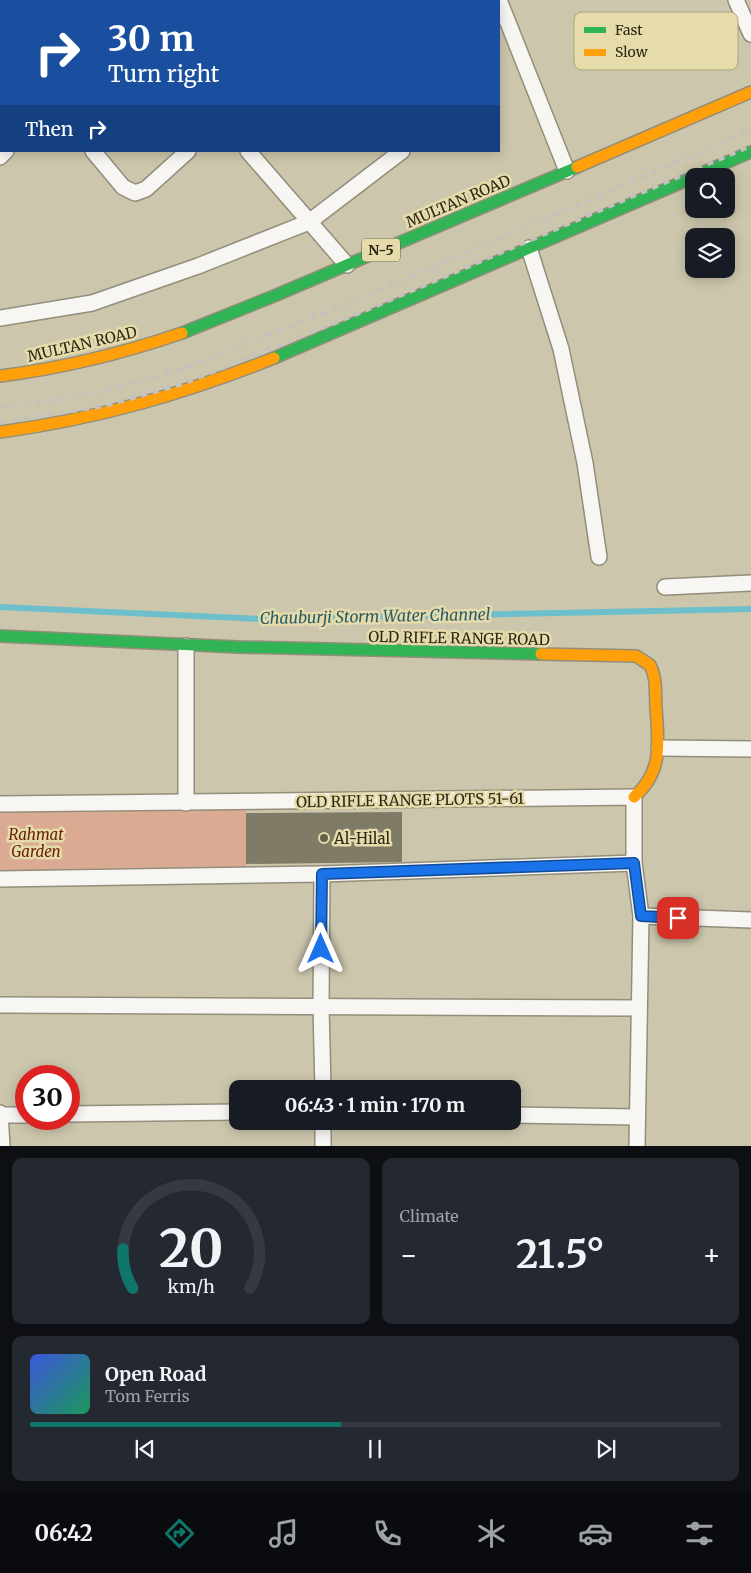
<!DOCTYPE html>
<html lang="en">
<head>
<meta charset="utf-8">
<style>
	body { margin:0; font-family:Merriweather,serif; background:#242831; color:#f1f3f6; height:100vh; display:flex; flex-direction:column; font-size:19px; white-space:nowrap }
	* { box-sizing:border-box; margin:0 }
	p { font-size:16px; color:#9ea1a6 }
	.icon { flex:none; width:28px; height:28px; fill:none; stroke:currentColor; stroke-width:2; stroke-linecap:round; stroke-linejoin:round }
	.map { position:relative; height:1146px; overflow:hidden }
	.side { display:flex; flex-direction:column; gap:12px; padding:12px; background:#0d0f14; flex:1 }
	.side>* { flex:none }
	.banner { position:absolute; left:0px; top:0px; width:500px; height:152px; box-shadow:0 2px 12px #0003; background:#1a4fa0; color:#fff; overflow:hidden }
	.fabs { position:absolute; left:685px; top:168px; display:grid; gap:10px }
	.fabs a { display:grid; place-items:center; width:50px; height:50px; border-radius:10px; background:#171b24; box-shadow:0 2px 12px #0003; font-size:25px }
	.speed { position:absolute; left:15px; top:1065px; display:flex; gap:10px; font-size:25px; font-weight:700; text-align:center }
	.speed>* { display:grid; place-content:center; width:65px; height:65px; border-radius:50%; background:#171b24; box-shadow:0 2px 12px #0003; line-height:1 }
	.speed .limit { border:8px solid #d22; background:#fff; color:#111 }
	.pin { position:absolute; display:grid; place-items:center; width:42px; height:42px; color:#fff; margin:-21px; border-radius:10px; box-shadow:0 2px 8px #0006 }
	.me { position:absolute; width:55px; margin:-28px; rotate:0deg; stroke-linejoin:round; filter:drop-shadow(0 0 4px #0008) }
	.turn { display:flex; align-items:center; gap:18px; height:105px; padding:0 25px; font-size:22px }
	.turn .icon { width:65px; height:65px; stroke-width:2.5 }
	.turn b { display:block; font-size:35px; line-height:42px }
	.then { display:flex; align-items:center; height:48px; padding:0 25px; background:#0003; gap:10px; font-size:19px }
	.big { font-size:38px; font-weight:700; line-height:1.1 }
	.side .tile { flex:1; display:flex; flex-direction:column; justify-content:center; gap:8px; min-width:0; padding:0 18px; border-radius:10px; background:#242831 }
	.side .dial { align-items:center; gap:0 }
	.dial svg { height:130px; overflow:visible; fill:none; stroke:#363941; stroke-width:7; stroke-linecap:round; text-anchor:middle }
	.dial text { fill:#f1f3f6; stroke:none }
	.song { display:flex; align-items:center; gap:15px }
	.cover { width:60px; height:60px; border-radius:8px; background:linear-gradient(135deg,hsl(230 70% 55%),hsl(150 70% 35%)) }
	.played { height:5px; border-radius:2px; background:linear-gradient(90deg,#0f766e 45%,#363941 45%) }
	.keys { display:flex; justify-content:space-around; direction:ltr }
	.heat { display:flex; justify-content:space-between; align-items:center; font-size:28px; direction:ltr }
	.side .tiles { flex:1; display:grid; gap:12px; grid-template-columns:1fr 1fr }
	.tile:last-child { grid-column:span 2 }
	.trip { position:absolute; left:229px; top:1080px; width:292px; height:50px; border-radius:10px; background:#171b24; box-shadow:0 2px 12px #0003; font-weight:700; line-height:50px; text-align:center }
	.menu { display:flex; height:80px; justify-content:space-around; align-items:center; background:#090b0e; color:#9ea1a6 }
	.menu .icon { width:35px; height:35px }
	.menu .selected { color:#0f766e }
	.menu b { font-size:22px; color:#f1f3f6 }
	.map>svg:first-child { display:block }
	.green { fill:#dbaa92 }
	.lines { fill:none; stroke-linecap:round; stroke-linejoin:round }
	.stream { stroke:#6dbfcb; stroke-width:6 }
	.building { fill:#807b66 }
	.street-casing { stroke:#928e7a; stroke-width:18 }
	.fast-casing { stroke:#928e7a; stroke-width:14 }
	.slow-casing { stroke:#928e7a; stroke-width:14 }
	.street { stroke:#f7f6f3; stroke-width:15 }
	.fast { stroke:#30b455; stroke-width:11 }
	.slow { stroke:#ff9f0a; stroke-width:11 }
	.rail { stroke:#c4c2ba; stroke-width:4; stroke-dasharray:6 6; stroke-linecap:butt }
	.route-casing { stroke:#114b97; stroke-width:12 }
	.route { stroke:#1a73e8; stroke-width:9 }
	.poi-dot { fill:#645f4a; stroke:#e6dbab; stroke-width:2 }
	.labels { text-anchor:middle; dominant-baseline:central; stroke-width:5; stroke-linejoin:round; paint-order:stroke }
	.shield { fill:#e6dbab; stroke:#645e42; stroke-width:1 }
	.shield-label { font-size:14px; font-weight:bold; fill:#2c2815 }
	.street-label { font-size:15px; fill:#2c2815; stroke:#e6dbab }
	.park-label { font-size:15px; font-style:italic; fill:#6b1e06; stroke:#e6dbab }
	.poi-label { font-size:15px; fill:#2c2815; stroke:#e6dbab; text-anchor:start }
	.water-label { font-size:16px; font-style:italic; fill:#2a5c68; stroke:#e6dbab }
	.key { fill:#e6dbab; stroke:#aea57e; stroke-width:1 }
	.key-label { font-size:14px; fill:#2c2815 }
</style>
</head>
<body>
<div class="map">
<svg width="751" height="1146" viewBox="0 0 751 1146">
	<rect width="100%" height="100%" fill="#ccc6ac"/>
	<polygon class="green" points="0,807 246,807 246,876 0,879"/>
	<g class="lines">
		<polyline class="stream" points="0,607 261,619 751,609"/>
	</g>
	<polygon class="building" points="402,812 402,862 246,864 246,813"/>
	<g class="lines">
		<g class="street-casing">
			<g id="street">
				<polyline points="117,0 118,1"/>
				<polyline points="292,0 293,1"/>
				<polyline points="499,0 567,171"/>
				<polyline points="736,0 751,34"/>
				<polyline points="183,1 185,0"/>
				<polyline points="0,40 1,41"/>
				<polyline points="93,151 123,187 135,193 146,189 188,151"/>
				<polyline points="248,151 347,265"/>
				<polyline points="0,157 6,151"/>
				<polyline points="529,248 561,349 585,463 599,557"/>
				<polyline points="0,318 92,303 198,266 309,222 402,151"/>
				<polyline points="665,587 751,583"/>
				<polyline points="186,646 186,803"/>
				<polyline points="659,748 751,749"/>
				<polyline points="0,804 634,797 634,863 641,916 637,1146"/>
				<polyline points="322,874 321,1006 323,1089"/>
				<polyline points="0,879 322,874 634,863"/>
				<polyline points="641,916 751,920"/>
				<polyline points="0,1005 639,1008"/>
				<polyline points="0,1113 2,1146"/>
				<polyline points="69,1114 238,1112"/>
				<polyline points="0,1115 26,1115"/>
				<polyline points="512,1115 637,1117"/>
				<polyline points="323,1146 323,1121"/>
			</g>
		</g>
		<g class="fast-casing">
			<g id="fast">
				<polyline points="695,176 751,152"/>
				<polyline points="182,333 274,296 577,167"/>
				<polyline points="274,358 694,177"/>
				<polyline points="0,636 238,647 541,654"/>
			</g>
		</g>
		<g class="slow-casing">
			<g id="slow">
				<polyline points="577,167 751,92"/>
				<path d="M0,376C64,368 121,354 182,333"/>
				<path d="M0,432C97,419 183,394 274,358"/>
				<path d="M541,654L636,656L650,665C657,678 655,692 656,707C658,742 664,771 634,797"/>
			</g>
		</g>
		<use href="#street" class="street"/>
		<use href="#fast" class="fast"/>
		<use href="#slow" class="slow"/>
		<g class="rail">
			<polyline points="0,407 17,406 100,392 180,370 366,296 751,130"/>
			<polyline points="0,422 105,406 183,384 367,310 751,146"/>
		</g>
	</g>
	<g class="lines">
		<g class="route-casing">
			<polyline id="route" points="321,949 322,874 634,863 641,916 678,918"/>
		</g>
		<use href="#route" class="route"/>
	</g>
	<circle class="poi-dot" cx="324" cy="838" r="5"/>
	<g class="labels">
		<rect class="shield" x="362" y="238.5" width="38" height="23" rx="4"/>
		<g class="shield-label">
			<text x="381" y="250">N-5</text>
		</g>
		<g class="street-label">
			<text transform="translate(458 201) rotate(-23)">MULTAN ROAD</text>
			<text transform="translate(82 344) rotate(-13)">MULTAN ROAD</text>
			<text transform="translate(459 638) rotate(1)">OLD RIFLE RANGE ROAD</text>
			<text transform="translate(410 800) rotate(-1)">OLD RIFLE RANGE PLOTS 51-61</text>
		</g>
		<g class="park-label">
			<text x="36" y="834">Rahmat<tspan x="36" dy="17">Garden</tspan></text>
		</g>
		<g class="poi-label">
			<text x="334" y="838">Al-Hilal</text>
		</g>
		<g class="water-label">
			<text transform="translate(375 616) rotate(-1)">Chauburji Storm Water Channel</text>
		</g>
	</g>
	<rect x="574" y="12" width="164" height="58" rx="8" class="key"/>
	<rect x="584" y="27" width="22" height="6" fill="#30b455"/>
	<rect x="584" y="49" width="22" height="7" fill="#ff9f0a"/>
	<g class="key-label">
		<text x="615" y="35">Fast</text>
		<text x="615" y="57">Slow</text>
	</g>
</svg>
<div class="fabs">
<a><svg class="icon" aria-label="search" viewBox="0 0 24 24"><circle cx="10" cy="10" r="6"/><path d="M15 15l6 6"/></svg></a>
<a><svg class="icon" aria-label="layers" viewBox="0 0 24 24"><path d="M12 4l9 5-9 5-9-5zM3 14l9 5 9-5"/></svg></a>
</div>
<div class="speed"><div class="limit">30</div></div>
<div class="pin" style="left:678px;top:918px;background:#d93025"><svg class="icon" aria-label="arrive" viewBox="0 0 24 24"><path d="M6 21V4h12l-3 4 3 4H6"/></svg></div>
<svg class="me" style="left:321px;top:949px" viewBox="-20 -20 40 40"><path d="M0-17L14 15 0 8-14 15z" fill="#1a73e8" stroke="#fff" stroke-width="4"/></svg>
<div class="trip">06:43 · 1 min · 170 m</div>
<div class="banner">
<div class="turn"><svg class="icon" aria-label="right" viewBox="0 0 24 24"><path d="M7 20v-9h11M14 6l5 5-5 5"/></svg><div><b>30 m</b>Turn right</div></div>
<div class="then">Then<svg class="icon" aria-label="right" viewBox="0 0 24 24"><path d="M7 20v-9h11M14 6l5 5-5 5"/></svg></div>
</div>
</div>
<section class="side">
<div class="tiles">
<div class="tile dial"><svg viewBox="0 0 100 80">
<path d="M14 69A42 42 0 1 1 86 69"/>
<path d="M14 69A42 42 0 0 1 8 45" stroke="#0f766e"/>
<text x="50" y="56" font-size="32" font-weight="700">20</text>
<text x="50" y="72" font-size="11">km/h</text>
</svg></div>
<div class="tile"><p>Climate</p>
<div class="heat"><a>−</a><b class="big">21.5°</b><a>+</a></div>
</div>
<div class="tile">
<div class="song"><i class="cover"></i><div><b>Open Road</b><p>Tom Ferris</p></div></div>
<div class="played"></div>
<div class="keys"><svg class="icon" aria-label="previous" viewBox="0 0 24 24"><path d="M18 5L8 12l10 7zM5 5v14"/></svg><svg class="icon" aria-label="pause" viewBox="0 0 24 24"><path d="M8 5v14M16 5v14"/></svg><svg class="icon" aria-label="next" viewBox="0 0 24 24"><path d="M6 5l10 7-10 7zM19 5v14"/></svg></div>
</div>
</div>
</section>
<nav class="menu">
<b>06:42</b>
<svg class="icon selected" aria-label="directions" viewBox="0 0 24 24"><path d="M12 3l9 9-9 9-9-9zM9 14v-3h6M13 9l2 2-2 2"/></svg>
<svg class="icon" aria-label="music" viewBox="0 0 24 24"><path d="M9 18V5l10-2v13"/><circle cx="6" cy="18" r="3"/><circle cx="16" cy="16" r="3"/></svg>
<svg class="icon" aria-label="phone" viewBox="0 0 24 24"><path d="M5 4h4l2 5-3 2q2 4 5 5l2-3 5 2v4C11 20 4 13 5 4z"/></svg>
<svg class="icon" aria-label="climate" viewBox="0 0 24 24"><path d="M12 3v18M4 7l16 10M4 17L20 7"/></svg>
<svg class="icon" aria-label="car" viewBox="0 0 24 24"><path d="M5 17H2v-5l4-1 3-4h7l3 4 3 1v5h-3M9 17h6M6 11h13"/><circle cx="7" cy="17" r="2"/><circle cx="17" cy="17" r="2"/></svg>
<svg class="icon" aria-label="filters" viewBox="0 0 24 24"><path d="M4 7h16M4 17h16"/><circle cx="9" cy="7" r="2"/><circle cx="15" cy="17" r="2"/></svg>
</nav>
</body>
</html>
